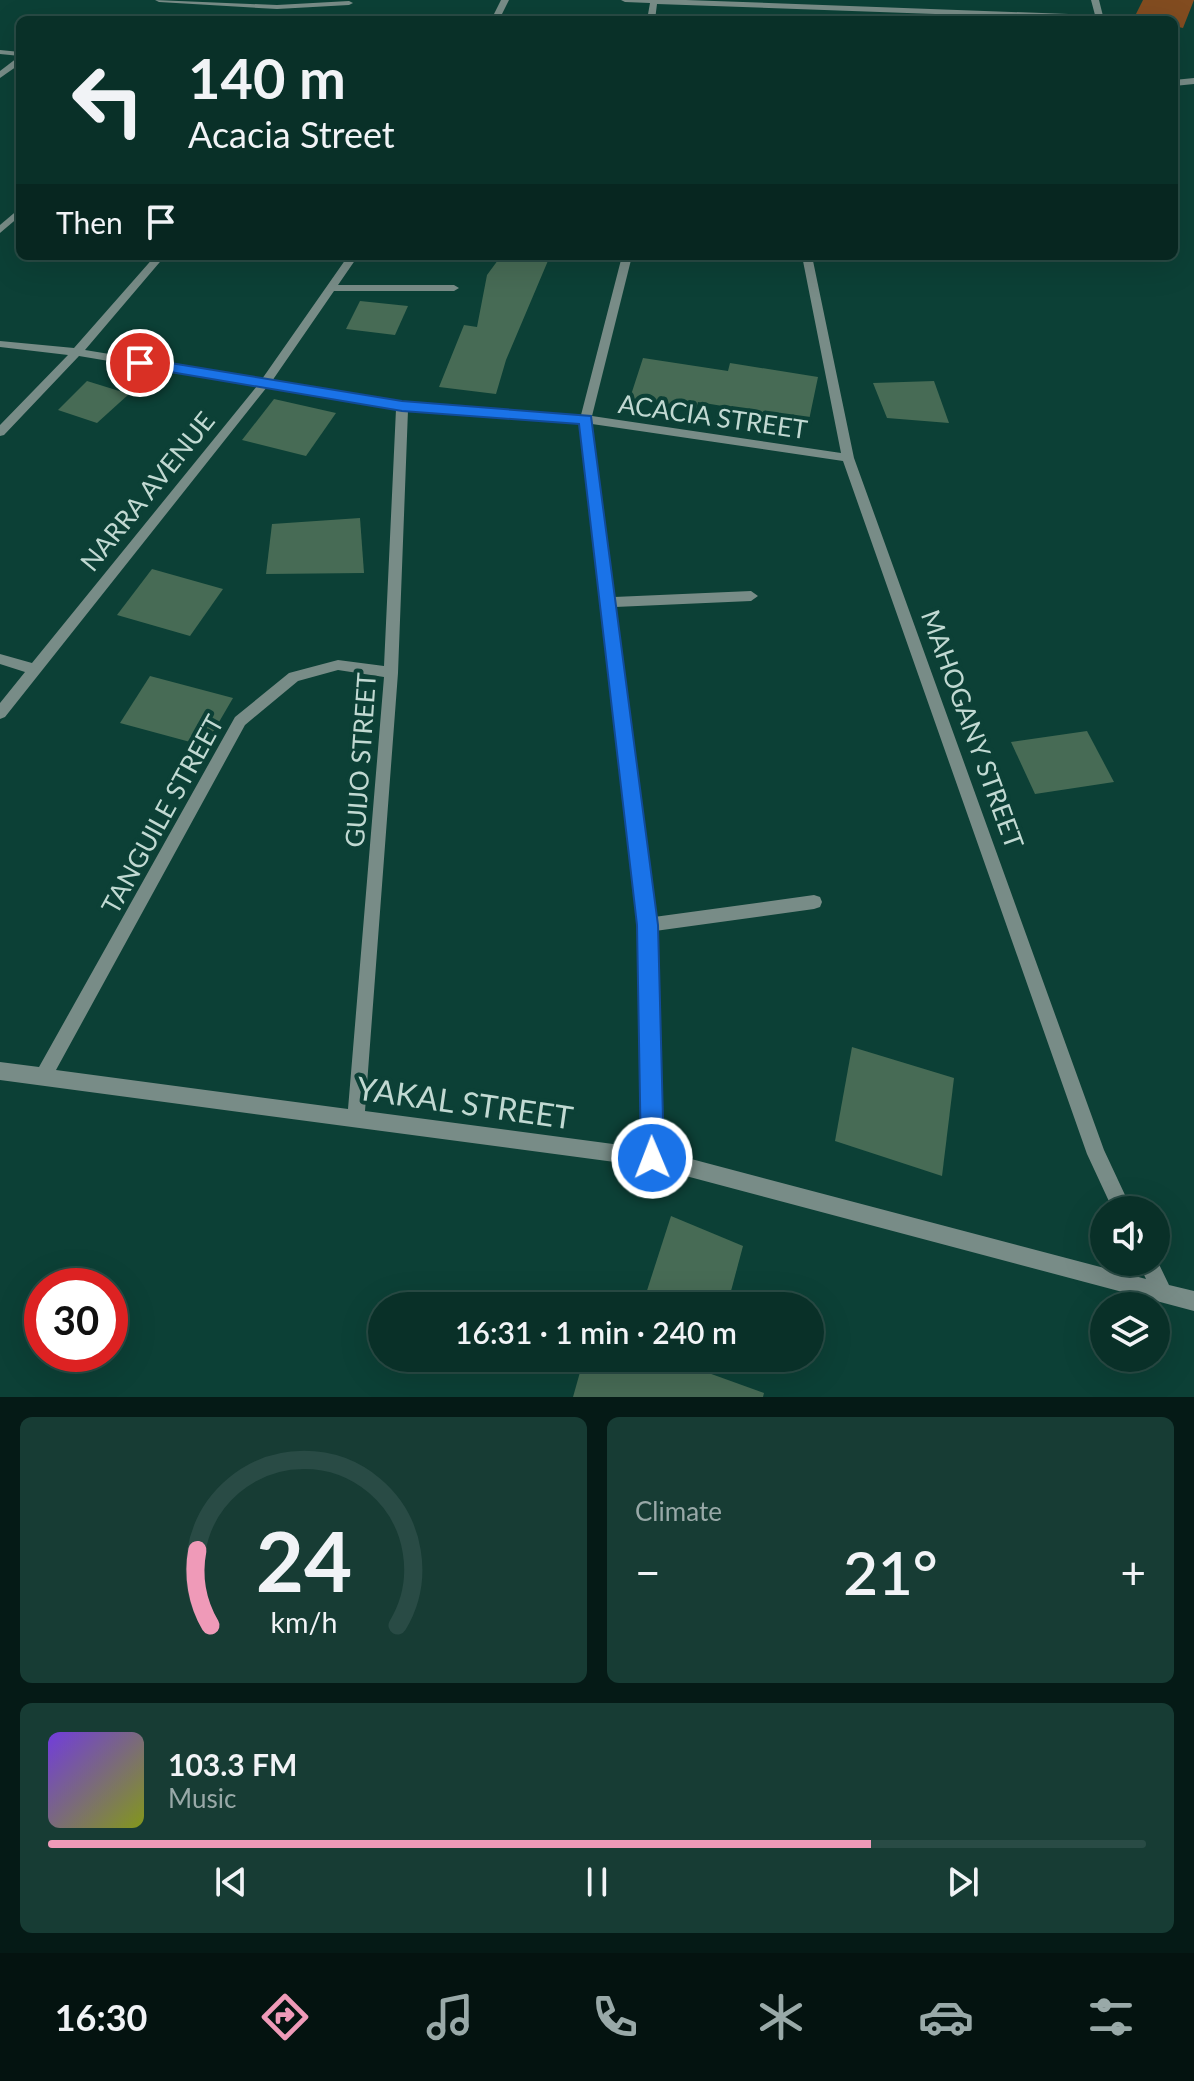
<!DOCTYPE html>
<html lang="en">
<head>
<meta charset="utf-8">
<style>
	body { margin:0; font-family:Lato,sans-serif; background:#173c34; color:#f1f3f6; height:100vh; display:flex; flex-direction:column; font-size:30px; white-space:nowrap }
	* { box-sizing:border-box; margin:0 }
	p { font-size:26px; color:#99a9a8 }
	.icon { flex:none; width:44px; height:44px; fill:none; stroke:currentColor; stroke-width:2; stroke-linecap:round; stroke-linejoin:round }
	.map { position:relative; height:1397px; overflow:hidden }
	.drawer { display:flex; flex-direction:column; gap:20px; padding:20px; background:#051a16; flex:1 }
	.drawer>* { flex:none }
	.top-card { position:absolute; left:16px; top:16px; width:1162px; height:244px; border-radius:12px; box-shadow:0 8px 32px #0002,0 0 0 2px #294b45; background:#093028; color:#f1f3f6; overflow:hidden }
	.tools { position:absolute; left:1090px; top:1196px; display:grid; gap:16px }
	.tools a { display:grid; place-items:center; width:80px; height:80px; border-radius:50%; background:#093028; box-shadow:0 8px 32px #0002,0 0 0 2px #294b45; font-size:40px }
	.speed { position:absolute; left:24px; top:1268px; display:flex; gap:16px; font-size:40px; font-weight:700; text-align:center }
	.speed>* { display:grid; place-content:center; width:104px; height:104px; border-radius:50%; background:#093028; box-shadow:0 8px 32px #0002,0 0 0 2px #294b45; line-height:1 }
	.speed .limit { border:12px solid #d22; background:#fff; color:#111 }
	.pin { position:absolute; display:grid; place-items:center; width:68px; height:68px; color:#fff; margin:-34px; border:4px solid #fff; border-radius:50%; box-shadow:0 2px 8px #0007 }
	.me { position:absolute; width:88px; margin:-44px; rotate:359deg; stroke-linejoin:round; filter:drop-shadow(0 0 6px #0008) }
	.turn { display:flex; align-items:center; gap:28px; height:168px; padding:0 40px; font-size:36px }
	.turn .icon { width:104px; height:104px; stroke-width:2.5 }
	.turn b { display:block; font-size:56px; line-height:68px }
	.then { display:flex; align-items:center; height:76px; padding:0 40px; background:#0003; gap:16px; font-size:30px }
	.big { font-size:60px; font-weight:600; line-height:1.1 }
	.drawer .tile { flex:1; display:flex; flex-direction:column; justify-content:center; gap:12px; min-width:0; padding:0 28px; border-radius:12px; background:#173c34 }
	.drawer .dial { align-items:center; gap:0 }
	.dial svg { height:208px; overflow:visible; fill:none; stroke:#294b45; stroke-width:7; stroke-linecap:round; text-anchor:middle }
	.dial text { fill:#f1f3f6; stroke:none }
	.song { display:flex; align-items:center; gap:24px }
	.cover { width:96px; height:96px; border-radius:12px; background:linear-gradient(135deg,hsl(260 70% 55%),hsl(70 70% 35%)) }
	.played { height:8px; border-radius:4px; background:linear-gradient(90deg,#ef9ab8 75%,#294b45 75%) }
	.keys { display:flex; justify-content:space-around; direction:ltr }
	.heat { display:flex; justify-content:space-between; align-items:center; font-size:44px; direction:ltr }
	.drawer .tiles { flex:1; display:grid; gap:20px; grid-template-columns:1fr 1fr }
	.tile:last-child { grid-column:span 2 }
	.trip { position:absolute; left:368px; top:1292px; width:456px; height:80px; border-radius:40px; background:#093028; box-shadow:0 8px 32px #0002,0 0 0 2px #294b45; font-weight:600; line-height:80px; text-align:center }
	.tabs { display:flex; height:128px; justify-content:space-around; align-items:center; background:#041310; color:#99a9a8 }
	.tabs .icon { width:56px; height:56px }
	.tabs .active { color:#ef9ab8 }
	.tabs b { font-size:36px; color:#f1f3f6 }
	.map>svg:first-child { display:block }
	.green { fill:#824c20 }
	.building { fill:#476b55 }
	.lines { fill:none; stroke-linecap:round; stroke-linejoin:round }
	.minor { fill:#788c87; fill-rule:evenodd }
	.route { fill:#1a73e8; stroke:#114b97; stroke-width:2 }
	.labels { text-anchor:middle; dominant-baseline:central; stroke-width:8; stroke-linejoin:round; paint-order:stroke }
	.street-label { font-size:26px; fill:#c1d9d2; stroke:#0c4036 }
	.near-street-label { font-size:32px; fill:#c1d9d2; stroke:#0c4036 }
</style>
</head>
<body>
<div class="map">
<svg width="1194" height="1397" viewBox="0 0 1194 1397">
	<rect width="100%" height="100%" fill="#0c4036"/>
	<polygon class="green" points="1143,0 1194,0 1183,28 1174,26 1174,20 1134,18"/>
	<g class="building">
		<polygon points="501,256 550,256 506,360 496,394 439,387 464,325 477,327 487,275"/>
		<polygon points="360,301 408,306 395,335 346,329"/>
		<polygon points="643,358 728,371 730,363 818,377 809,420 698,402 696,409 630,398"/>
		<polygon points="87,381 129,394 97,423 58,410"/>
		<polygon points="934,381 949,423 887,418 873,383"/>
		<polygon points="274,399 336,413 306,456 242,440"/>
		<polygon points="360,518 364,573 266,574 272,524"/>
		<polygon points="152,569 223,589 190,636 117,615"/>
		<polygon points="150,676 233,698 205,746 120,723"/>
		<polygon points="1087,731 1114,782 1035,794 1011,742"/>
		<polygon points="852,1047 954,1078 942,1176 835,1141"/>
		<polygon points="671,1216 743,1246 727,1306 642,1306"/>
		<polygon points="584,1358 667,1358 764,1393 763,1397 573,1397"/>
	</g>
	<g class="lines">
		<g class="minor">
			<polygon points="155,0 277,5 349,1 353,3 349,5 277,9 159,2"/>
			<polygon points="501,0 509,0 499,20 491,20"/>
			<polygon points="621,0 686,0 1095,15 1091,0 1099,0 1104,20 657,4 655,20 647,20 650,3 625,2"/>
			<polygon points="0,50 20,52 20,56 0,54"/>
			<polygon points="17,58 20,58 20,64 0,78 0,71"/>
			<polygon points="1194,78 1194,84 1174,86 1174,80"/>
			<polygon points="20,208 20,216 0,233 0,225"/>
			<path d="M155,256H165L85,350L262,379L348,256H358L338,285H454L459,288L454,291H334L272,381L402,402L581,415L622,256H632L592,416L841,453L802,256H812L854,458L1104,1150L1132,1210H1113L1087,1154L843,461L592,424L614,597L751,591L758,596L751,601L615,607L654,917L814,895L820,897L822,902L820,907L814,909L655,931L661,1151L1146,1279L1138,1262H1156V1258L1169,1285L1194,1291V1311L652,1167L0,1080V1062L39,1067L235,717L289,673L338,660L384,666L396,409L267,387L5,717L0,719V703L25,672L0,664V654L32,663L257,386L79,356L4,435L0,436V425L68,355L0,347V341L74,348ZM408,410L581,422L639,925L643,1148L365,1111L398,673ZM338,670L384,677L348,1109L56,1070L245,725L298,681Z"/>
		</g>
	</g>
	<polygon class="route" points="140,358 402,401 591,416 658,925 664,1158 661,1166 652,1169 644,1166 641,1158 637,925 579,424 402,411 135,366 132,363"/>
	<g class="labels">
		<g class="street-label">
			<text transform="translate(713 416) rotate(8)">ACACIA STREET</text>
			<text transform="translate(147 491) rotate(-51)">NARRA AVENUE</text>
			<text transform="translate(973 729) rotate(70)">MAHOGANY STREET</text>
			<text transform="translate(360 760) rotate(-86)">GUIJO STREET</text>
			<text transform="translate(162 814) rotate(-61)">TANGUILE STREET</text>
		</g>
		<g class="near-street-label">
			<text transform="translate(465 1102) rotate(8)">YAKAL STREET</text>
		</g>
	</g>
</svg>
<div class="tools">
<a><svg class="icon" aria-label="sound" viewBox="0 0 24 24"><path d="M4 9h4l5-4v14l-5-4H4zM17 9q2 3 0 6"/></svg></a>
<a><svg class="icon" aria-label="layers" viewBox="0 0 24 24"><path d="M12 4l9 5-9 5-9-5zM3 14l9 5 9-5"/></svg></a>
</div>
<div class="speed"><div class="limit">30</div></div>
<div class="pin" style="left:140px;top:363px;background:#d93025"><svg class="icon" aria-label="arrive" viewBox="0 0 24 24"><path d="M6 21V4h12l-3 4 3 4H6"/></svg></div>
<svg class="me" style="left:652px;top:1158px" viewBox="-20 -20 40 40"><circle r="17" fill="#1a73e8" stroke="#fff" stroke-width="3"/><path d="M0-11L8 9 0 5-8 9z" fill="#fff"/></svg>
<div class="trip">16:31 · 1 min · 240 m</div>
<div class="top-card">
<div class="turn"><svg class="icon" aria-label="left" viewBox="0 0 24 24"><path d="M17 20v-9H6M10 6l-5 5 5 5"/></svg><div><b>140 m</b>Acacia Street</div></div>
<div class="then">Then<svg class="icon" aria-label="arrive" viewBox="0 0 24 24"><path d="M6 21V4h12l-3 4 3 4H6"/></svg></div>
</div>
</div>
<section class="drawer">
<div class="tiles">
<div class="tile dial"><svg viewBox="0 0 100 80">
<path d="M14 69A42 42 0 1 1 86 69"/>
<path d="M14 69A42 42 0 0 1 9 40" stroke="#ef9ab8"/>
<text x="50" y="56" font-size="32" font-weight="700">24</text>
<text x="50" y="72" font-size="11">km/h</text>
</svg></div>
<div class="tile"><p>Climate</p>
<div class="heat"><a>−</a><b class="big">21°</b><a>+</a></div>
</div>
<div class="tile">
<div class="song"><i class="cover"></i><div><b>103.3 FM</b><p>Music</p></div></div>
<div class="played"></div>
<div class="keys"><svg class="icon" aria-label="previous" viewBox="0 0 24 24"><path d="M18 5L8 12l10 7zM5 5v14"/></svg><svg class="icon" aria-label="pause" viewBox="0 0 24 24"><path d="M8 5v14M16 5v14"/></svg><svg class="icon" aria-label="next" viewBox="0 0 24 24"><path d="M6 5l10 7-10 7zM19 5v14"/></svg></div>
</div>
</div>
</section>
<nav class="tabs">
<b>16:30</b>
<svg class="icon active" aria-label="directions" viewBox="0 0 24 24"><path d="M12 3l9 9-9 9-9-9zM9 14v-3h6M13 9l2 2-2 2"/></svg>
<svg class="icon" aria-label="music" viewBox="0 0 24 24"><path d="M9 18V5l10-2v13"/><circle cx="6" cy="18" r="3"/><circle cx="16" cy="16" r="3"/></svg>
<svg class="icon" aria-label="phone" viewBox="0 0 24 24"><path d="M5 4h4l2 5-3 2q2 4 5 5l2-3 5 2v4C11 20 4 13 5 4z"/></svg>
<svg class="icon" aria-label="climate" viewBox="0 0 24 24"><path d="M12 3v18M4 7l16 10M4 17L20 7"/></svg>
<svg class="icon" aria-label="car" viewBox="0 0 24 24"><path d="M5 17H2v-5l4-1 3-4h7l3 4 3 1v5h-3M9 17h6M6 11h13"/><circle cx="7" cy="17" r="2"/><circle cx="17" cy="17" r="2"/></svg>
<svg class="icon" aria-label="filters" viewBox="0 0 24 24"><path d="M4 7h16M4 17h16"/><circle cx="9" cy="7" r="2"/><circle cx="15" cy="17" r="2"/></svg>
</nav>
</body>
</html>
